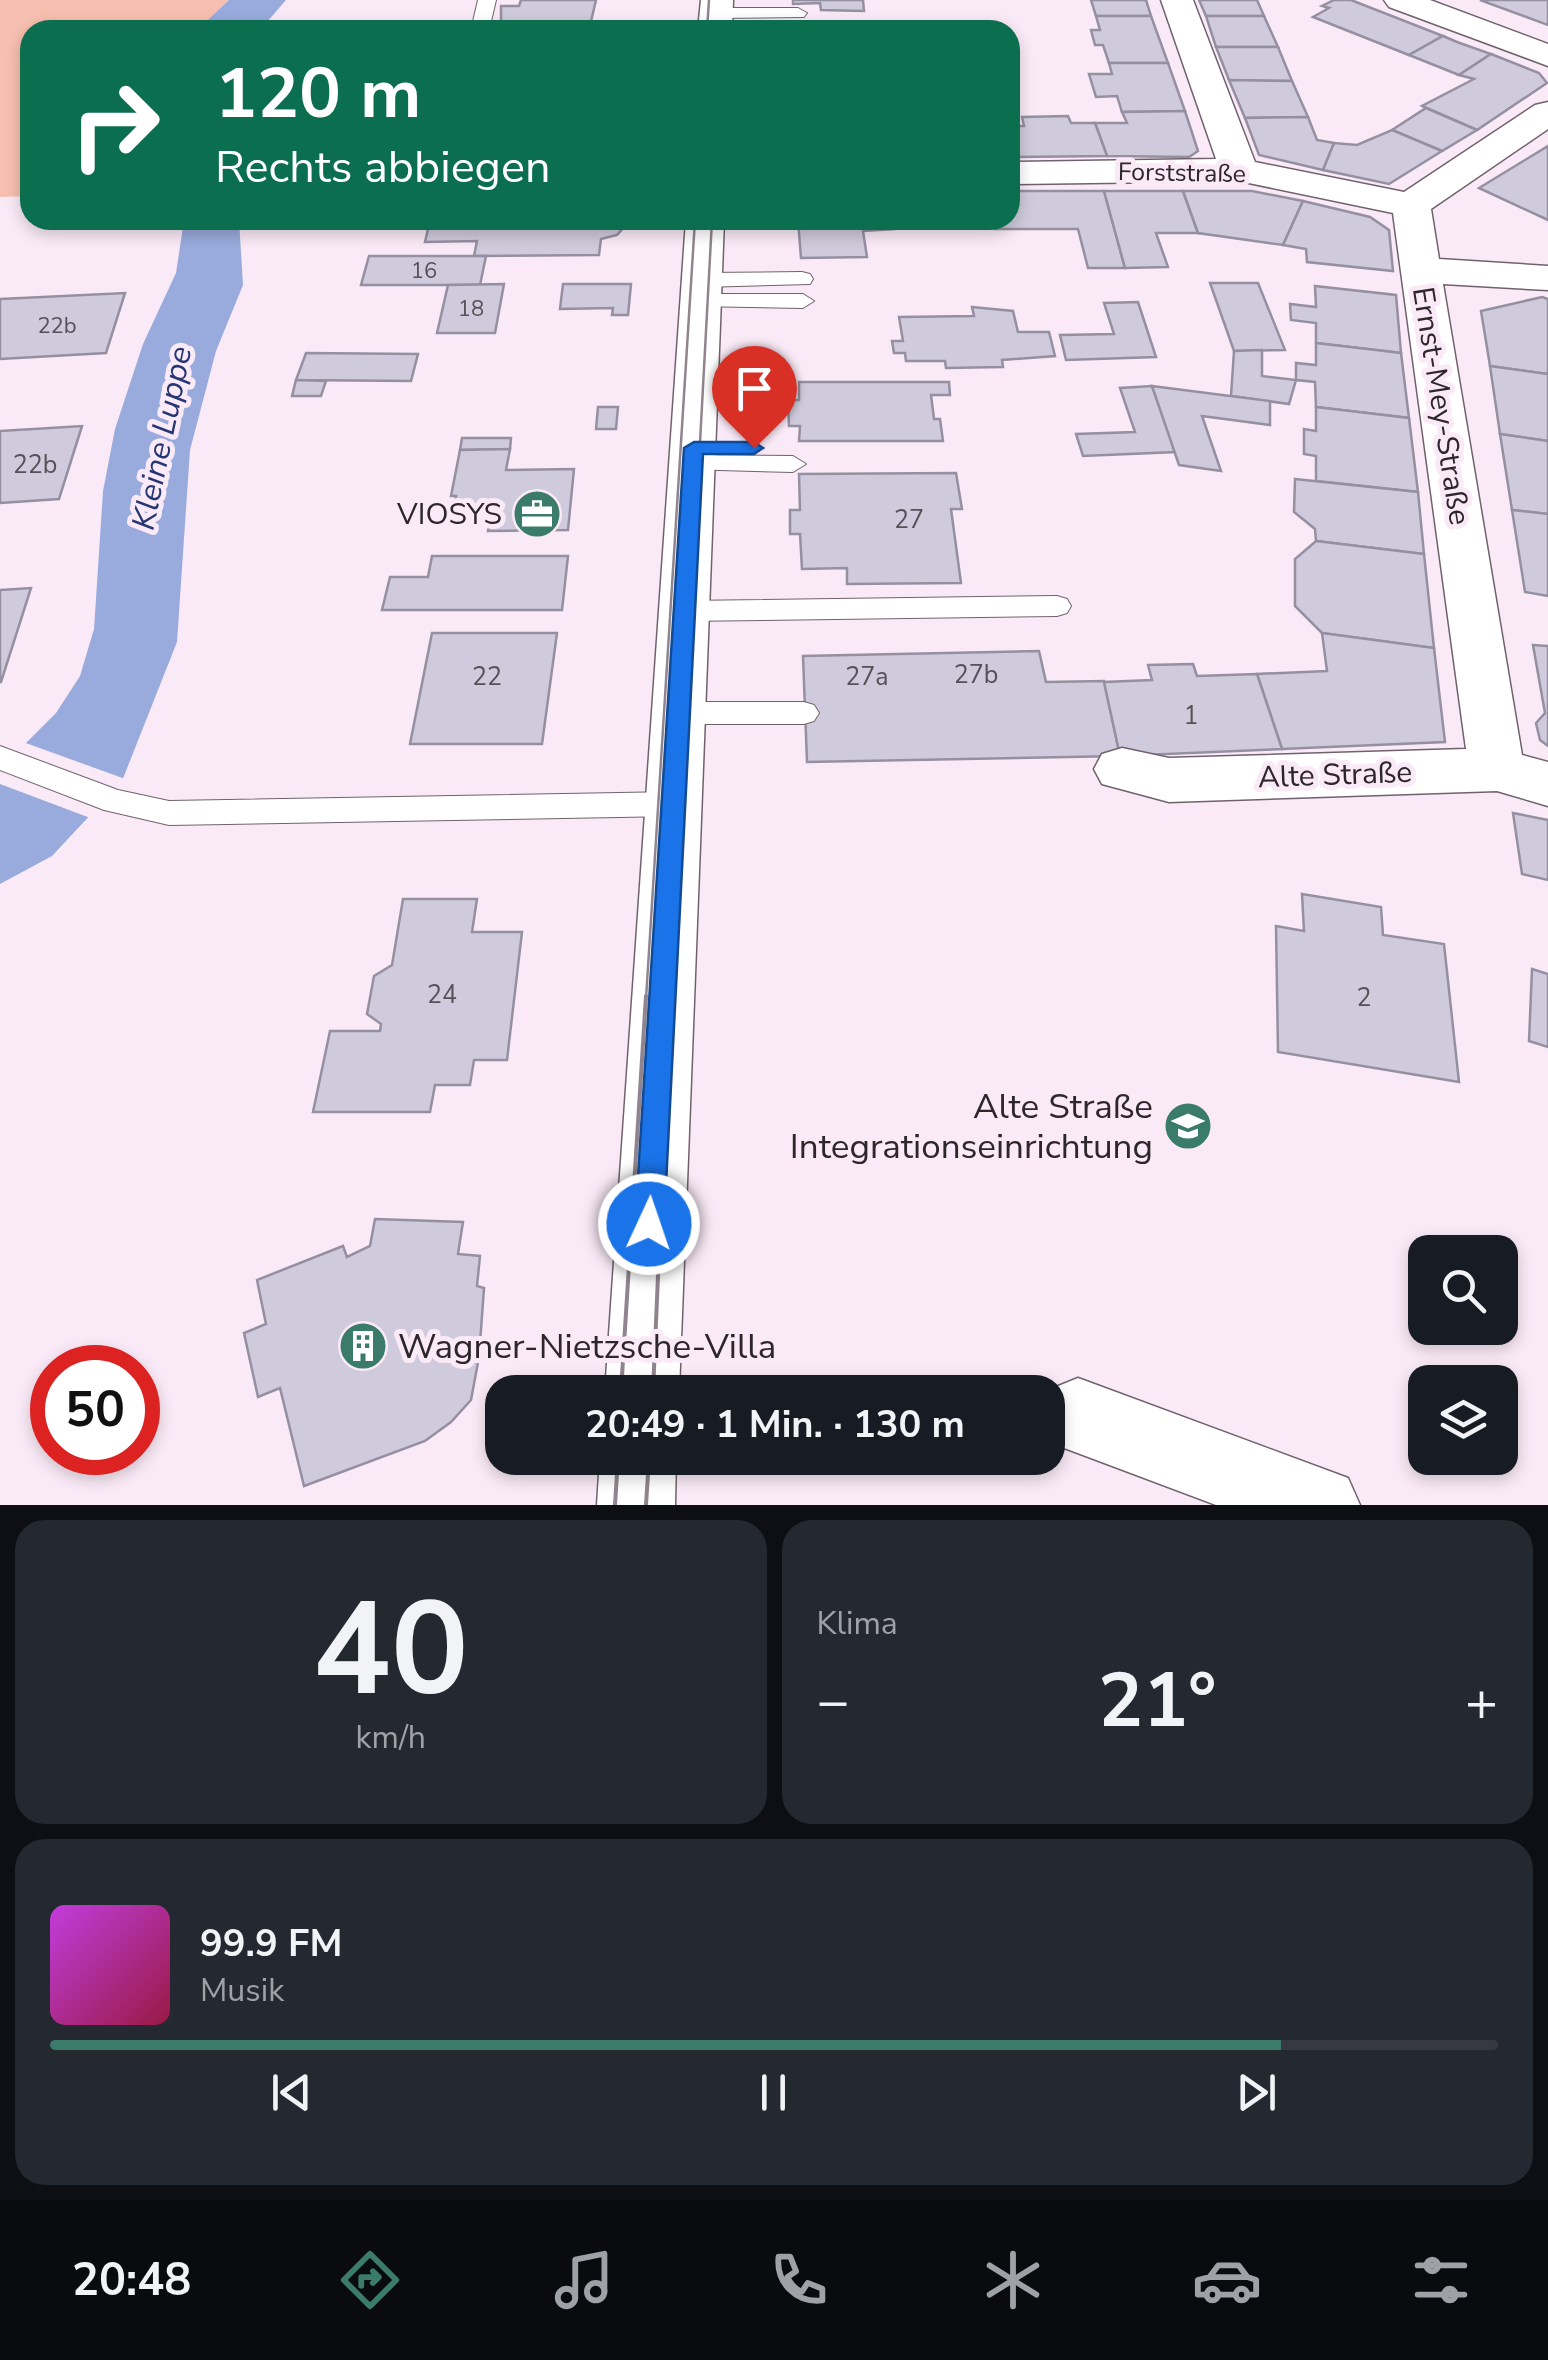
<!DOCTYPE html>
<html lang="de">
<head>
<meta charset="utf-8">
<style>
	body { margin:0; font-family:"Nunito Sans",sans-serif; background:#242831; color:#f1f3f6; height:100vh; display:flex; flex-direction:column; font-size:38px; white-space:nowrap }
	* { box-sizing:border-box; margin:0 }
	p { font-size:32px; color:#9ea1a6 }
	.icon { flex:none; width:55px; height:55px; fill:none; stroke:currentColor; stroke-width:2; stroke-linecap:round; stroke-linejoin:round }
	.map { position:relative; height:1505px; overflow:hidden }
	.panel { display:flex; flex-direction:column; gap:15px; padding:15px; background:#0d0f14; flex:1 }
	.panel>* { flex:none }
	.hud { position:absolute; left:20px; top:20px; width:1000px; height:210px; border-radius:30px; box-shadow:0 5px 15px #0003; background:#0b6e4f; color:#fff; overflow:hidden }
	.controls { position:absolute; left:1408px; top:1235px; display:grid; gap:20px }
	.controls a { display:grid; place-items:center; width:110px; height:110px; border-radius:20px; background:#171b24; box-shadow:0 5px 15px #0003; font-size:50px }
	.speed { position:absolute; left:30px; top:1345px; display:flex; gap:20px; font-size:50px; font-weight:700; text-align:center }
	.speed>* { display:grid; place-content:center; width:130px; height:130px; border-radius:50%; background:#171b24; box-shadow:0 5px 15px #0003; line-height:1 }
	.speed .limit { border:15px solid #d22; background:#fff; color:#111 }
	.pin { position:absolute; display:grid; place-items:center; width:85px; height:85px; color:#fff; margin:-102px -42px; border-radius:50% 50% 50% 0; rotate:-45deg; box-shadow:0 0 10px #0007 }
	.pin .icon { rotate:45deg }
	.me { position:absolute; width:110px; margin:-55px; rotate:3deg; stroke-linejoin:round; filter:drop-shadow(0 0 8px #0008) }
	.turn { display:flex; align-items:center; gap:35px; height:210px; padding:0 30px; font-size:45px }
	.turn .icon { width:130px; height:130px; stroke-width:2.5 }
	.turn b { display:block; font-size:70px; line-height:85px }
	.big { font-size:75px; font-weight:700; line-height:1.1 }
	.panel .tile { flex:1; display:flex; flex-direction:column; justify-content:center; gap:15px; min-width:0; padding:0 35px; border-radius:30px; background:#242831 }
	.panel .dial { align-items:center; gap:0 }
	.dial b { font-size:130px; line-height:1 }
	.song { display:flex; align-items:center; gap:30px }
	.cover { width:120px; height:120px; border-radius:15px; background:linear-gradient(135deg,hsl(290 70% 55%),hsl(340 70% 35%)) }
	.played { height:10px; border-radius:5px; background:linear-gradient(90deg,#3b7b69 85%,#363941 85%) }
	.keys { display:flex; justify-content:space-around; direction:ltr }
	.heat { display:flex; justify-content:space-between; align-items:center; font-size:55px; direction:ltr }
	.panel .tiles { flex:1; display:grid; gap:15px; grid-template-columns:1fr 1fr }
	.tile:last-child { grid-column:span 2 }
	.trip { position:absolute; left:485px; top:1375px; width:580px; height:100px; border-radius:30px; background:#171b24; box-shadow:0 5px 15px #0003; font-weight:700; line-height:100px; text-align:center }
	.tab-bar { display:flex; height:160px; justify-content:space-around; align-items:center; background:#090b0e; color:#9ea1a6 }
	.tab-bar .icon { width:70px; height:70px }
	.tab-bar .on { color:#3b7b69 }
	.tab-bar b { font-size:45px; color:#f1f3f6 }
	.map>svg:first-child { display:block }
	.green { fill:#f7bfaf }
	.water { fill:#98abdc }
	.pier { fill:#faeaf7 }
	.building { fill:#d0cbdc; stroke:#9590a1; stroke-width:2.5 }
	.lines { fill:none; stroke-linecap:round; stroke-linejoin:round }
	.service-casing { stroke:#70626d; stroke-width:2 }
	.minor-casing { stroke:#70626d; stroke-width:3 }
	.tertiary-casing { stroke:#70626d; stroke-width:3 }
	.secondary-casing { stroke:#70626d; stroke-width:3 }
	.service { fill:#fff; fill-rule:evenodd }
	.minor { fill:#fff; fill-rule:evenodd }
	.tertiary { fill:#fff; fill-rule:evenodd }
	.secondary { fill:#fff; fill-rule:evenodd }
	.tram-far1 { stroke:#90858e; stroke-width:2.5 }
	.tram { stroke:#90858e; stroke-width:4 }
	.route { fill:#1a73e8; stroke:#114b97; stroke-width:2.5 }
	.labels { text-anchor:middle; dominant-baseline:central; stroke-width:10; stroke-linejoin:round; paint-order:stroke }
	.far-number-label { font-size:22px; fill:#565058 }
	.far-street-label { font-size:25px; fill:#2d272c; stroke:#faeaf7 }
	.number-label { font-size:25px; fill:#565058 }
	.street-label { font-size:30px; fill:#2d272c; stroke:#faeaf7 }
	.poi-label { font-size:30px; fill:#2d272c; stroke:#faeaf7; text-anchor:end }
	.water-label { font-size:32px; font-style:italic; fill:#253672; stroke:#faeaf7 }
	.near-poi-label { font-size:35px; fill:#2d272c; stroke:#faeaf7; text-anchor:end }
</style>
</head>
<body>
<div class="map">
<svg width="1548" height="1505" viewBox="0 0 1548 1505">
	<rect width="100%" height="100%" fill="#faeaf7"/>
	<polygon class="green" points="0,0 229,0 197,30 30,30 30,196 0,197"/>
	<g class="water">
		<polygon points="229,0 286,0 260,30 197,30"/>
		<polygon points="184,220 239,220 243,285 216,351 190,450 177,642 122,781 52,856 0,884 0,769 56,713 80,676 94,629 103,491 115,429 143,344 176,273"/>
	</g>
	<polygon class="pier" points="23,742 128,780 93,819 0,784 0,762"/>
	<g class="building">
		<polygon points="521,0 596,0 589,30 501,30 501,6 519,6"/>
		<polygon points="793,0 863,0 864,11 821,10 820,3 793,4"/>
		<polygon points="1091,0 1146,0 1151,16 1096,16"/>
		<polygon points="1199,0 1257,0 1264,16 1206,16"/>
		<polygon points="1334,0 1351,0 1443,36 1409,55 1313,17 1329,8 1322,6"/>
		<polygon points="1480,0 1548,0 1548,25"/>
		<polygon points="1096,16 1151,16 1168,63 1109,63 1103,45 1095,45 1091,30 1100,30"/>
		<polygon points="1206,16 1264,16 1278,47 1216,47"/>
		<polygon points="858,23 859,30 794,30 793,24"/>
		<polygon points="1443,36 1457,42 1491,54 1459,75 1409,55"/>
		<polygon points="1216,47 1278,47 1292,81 1229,80"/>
		<polygon points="1491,54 1539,73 1547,83 1477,130 1422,106 1474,79 1459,75"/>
		<polygon points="1109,63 1168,63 1185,111 1122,112 1117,96 1096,97 1089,74 1112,74"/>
		<polygon points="1229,80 1292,81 1308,117 1245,118"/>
		<polygon points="1426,108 1477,130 1442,151 1392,130"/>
		<polygon points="1185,111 1198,151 1189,157 1107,156 1095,123 1127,123 1122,112"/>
		<polygon points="1068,116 1071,123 1095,123 1107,156 1010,157 1010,126 1024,126 1022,117"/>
		<polygon points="1308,117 1317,140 1334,143 1323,170 1259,155 1245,118"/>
		<polygon points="1392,130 1442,151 1389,184 1323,170 1334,143 1357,145"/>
		<polygon points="1548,146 1548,220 1479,188"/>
		<polygon points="1010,191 1104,191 1125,268 1088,268 1078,229 994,229 991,220 1010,220"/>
		<polygon points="1104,191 1183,191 1198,233 1156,233 1168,267 1125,268"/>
		<polygon points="1183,191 1252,191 1303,201 1283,245 1198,233"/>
		<polygon points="1303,201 1370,217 1389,230 1393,271 1307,262 1306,249 1283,245"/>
		<polygon points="430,220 610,220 618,221 624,227 617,235 601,239 599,255 474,256 477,241 425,242"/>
		<polygon points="798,220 893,220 894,229 863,231 867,257 801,258"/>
		<polygon points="991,220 992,224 929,225 928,220"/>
		<polygon points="369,256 486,256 480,285 361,285"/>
		<polygon points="1210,283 1258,283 1285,350 1234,351"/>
		<polygon points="504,284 495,333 437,333 448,285"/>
		<polygon points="563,284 631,284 628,315 612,315 613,308 560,309"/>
		<polygon points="1315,286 1396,295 1401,353 1316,343 1316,323 1291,320 1290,304 1316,307"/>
		<polygon points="125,293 106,353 0,359 0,299"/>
		<polygon points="1542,297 1548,299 1548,374 1490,366 1481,311"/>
		<polygon points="1138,302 1156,357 1066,360 1060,335 1114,334 1104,303"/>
		<polygon points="972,307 1013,311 1018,332 1049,332 1055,356 1002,360 1003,367 946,368 945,361 906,361 905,353 894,353 892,341 903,341 899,317 974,316"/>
		<polygon points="1316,343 1401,353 1409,418 1316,407 1315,382 1296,380 1296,363 1316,365"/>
		<polygon points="1262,350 1262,376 1296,380 1289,404 1231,396 1234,351"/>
		<polygon points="306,353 418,354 411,381 296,380"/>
		<polygon points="1490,366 1548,374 1548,441 1500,434"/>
		<polygon points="296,380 326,381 321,396 292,396"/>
		<polygon points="799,382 949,382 950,395 931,395 934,419 940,419 943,441 799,441 800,426 789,426 788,400 799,400"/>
		<polygon points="1152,386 1176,452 1083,456 1076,434 1135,432 1120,388"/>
		<polygon points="1152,386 1270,401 1270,425 1202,416 1221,471 1179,465"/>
		<polygon points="598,407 618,407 616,429 596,429"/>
		<polygon points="1316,407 1409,418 1418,492 1316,481 1316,456 1304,454 1304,429 1316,431"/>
		<polygon points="82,426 59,499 0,503 0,431"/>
		<polygon points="1500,434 1548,441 1548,514 1512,510"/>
		<polygon points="462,438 511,438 510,449 460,450"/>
		<polygon points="510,449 506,470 574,469 568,530 488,531 491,513 453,513 456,496 451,496 460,450"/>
		<polygon points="956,473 962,509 951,509 961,583 847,584 847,568 802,569 800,534 790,534 790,510 800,510 799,474"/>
		<polygon points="1295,479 1418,492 1424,554 1316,541 1315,529 1294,512"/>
		<polygon points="1512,510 1548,514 1548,596 1525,592"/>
		<polygon points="1316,541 1424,554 1434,648 1322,633 1295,606 1295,559"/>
		<polygon points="432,556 568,556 562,610 382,610 390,577 428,577"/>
		<polygon points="31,588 1,682 0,682 0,590"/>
		<polygon points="432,633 557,633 542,744 410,744"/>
		<polygon points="1322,633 1434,648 1445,742 1282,749 1257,674 1327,671"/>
		<polygon points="1533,645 1548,646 1548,746 1540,740 1536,723 1545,713"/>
		<polygon points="1039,651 1046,682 1104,681 1120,756 807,762 803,656"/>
		<polygon points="1193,664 1197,676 1257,674 1282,749 1120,756 1104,682 1152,680 1148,665"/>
		<polygon points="1513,813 1548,820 1548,880 1522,874"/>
		<polygon points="1302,894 1381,907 1383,935 1444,944 1459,1082 1278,1052 1276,926 1304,931"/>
		<polygon points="403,899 477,899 472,932 522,932 507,1060 474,1060 470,1085 435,1085 430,1112 313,1112 330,1031 380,1031 381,1024 367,1014 374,976 392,965"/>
		<polygon points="1532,969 1548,974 1548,1047 1529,1041"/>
		<polygon points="375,1219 463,1222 458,1254 480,1256 477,1286 484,1288 479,1357 471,1400 451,1422 425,1441 304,1486 280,1388 258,1397 244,1333 266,1324 257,1280 343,1246 347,1257 370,1246"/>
	</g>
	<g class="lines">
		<g class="service-casing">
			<g id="service">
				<polygon points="478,0 496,0 489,30 471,30"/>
				<polygon points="798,8 807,13 804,17 716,18 707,13 716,8"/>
				<polygon points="802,272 810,274 813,279 810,284 702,287 691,280 702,273"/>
				<polygon points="701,294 803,294 814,301 803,308 693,306 690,301 693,296"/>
				<polygon points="692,455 793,456 806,464 793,472 683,469 679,463 683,457"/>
				<polygon points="1057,596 1067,599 1071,606 1067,613 1057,616 684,621 674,618 670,611 674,604 684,601"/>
				<polygon points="679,702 804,702 814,705 819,713 814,721 804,724 679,724 669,721 664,713 669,705"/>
				<polygon points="0,746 118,790 169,801 674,792 685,795 689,804 685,813 674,816 169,825 104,810 0,770"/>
			</g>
		</g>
		<g class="minor-casing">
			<g id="minor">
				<polygon points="1161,0 1193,0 1255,162 1404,192 1535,105 1548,102 1548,129 1431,209 1439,259 1548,266 1548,290 1443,284 1522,755 1548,762 1548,806 1497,791 1169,802 1102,784 1094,769 1102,754 1122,748 1169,758 1466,749 1393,213 1239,181 1010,184 1010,162 1216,159"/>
				<polygon points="1384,0 1430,0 1548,44 1548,66 1389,7"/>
			</g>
		</g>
		<g class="tertiary-casing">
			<path id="tertiary" d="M1078,1378L1348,1478L1360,1505H1216L1051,1443C1045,1427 1045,1405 1051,1389Z"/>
		</g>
		<g class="secondary-casing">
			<g id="secondary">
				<polygon points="701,0 733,0 732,30 698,30"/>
				<polygon points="686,220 724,220 679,1392 605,1392"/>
				<polygon points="600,1458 676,1458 675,1505 597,1505"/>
			</g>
		</g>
		<use href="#service" class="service"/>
		<use href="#minor" class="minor"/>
		<use href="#tertiary" class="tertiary"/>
		<use href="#secondary" class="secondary"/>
		<g class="tram-far1">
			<polyline points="707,30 709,0"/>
			<polyline points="646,999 695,220"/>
			<polyline points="670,999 712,220"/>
		</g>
		<g class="tram">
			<polyline points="621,1392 646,996"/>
			<polyline points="653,1392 670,996"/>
			<polyline points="615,1505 618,1458"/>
			<polyline points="646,1505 649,1458"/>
		</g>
	</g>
	<polygon class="route" points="694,442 754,442 763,448 754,454 703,454 664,1224 659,1234 649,1238 639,1234 635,1224 684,448"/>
	<defs>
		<g id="office-disc" transform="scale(2.5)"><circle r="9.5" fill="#3b7b69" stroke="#faeaf7"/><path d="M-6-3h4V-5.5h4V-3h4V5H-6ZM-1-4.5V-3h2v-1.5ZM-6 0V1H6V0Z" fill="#fff"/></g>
		<g id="school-disc" transform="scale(2.5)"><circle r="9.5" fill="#3b7b69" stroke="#faeaf7"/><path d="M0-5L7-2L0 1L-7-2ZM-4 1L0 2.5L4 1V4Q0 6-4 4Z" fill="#fff"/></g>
		<g id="building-disc" transform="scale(2.5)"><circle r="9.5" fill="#3b7b69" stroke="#faeaf7"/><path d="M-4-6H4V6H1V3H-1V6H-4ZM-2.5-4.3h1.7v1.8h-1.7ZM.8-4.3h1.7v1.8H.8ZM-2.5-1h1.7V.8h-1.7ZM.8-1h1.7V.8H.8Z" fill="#fff"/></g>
	</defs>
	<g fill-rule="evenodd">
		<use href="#office-disc" x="537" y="514"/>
		<use href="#school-disc" x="1188" y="1126"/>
		<use href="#building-disc" x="363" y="1346"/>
	</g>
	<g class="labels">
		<g class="far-number-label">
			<text x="424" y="271">16</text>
			<text x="471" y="309">18</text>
			<text x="57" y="326">22b</text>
		</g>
		<g class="far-street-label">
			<text transform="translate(1182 173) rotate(1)">Forststraße</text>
		</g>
		<g class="number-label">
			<text x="35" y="465">22b</text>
			<text x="909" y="520">27</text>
			<text x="976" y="675">27b</text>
			<text x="487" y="677">22</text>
			<text x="867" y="677">27a</text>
			<text x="1191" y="716">1</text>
			<text x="442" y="995">24</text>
			<text x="1364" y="998">2</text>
		</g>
		<g class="street-label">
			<text transform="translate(1441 406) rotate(81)">Ernst-Mey-Straße</text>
			<text transform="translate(1335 775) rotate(-2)">Alte Straße</text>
		</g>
		<g class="poi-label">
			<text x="502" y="514">VIOSYS</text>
		</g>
		<g class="water-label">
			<text transform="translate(162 438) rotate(-78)">Kleine Luppe</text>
		</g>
		<g class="near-poi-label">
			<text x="1153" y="1106">Alte Straße<tspan x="1153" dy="40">Integrationseinrichtung</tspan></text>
			<text x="398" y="1346" text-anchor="start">Wagner-Nietzsche-Villa</text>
		</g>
	</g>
</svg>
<div class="controls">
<a><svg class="icon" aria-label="search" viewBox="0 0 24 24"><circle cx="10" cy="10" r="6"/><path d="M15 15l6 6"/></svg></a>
<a><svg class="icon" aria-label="layers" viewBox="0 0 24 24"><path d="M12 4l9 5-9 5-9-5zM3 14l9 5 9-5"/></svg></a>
</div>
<div class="speed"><div class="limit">50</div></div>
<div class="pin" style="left:754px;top:448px;background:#d93025"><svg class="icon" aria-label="arrive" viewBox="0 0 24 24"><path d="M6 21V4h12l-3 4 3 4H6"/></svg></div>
<svg class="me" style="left:649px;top:1224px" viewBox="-20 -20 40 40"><circle r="17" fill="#1a73e8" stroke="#fff" stroke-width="3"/><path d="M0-11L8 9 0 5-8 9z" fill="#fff"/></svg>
<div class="trip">20:49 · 1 Min. · 130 m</div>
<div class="hud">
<div class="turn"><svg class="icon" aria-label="right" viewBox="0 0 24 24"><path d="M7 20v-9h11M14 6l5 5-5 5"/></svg><div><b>120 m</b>Rechts abbiegen</div></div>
</div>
</div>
<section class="panel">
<div class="tiles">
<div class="tile dial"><b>40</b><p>km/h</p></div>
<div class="tile"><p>Klima</p>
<div class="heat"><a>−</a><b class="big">21°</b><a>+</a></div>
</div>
<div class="tile">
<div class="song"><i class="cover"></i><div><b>99.9 FM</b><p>Musik</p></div></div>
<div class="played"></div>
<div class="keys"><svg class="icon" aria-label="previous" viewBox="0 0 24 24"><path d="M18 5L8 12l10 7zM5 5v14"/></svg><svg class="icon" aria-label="pause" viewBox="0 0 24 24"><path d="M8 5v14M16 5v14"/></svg><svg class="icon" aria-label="next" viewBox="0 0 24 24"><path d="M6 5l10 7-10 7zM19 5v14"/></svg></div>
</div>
</div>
</section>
<nav class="tab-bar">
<b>20:48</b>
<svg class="icon on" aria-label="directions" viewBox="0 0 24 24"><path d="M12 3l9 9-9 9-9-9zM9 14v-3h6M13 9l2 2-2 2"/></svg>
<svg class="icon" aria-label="music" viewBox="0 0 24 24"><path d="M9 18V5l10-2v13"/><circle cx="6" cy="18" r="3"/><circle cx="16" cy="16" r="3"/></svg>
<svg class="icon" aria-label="phone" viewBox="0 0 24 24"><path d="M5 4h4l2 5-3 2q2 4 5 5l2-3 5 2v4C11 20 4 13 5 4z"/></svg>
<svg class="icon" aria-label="climate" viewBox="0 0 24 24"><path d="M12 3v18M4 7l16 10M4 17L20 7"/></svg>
<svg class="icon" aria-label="car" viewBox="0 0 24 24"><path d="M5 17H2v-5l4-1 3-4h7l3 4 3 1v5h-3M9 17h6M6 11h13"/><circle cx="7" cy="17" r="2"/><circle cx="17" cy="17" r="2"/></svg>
<svg class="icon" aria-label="filters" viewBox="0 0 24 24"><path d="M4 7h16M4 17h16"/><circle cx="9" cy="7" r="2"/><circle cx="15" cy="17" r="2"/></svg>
</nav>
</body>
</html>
